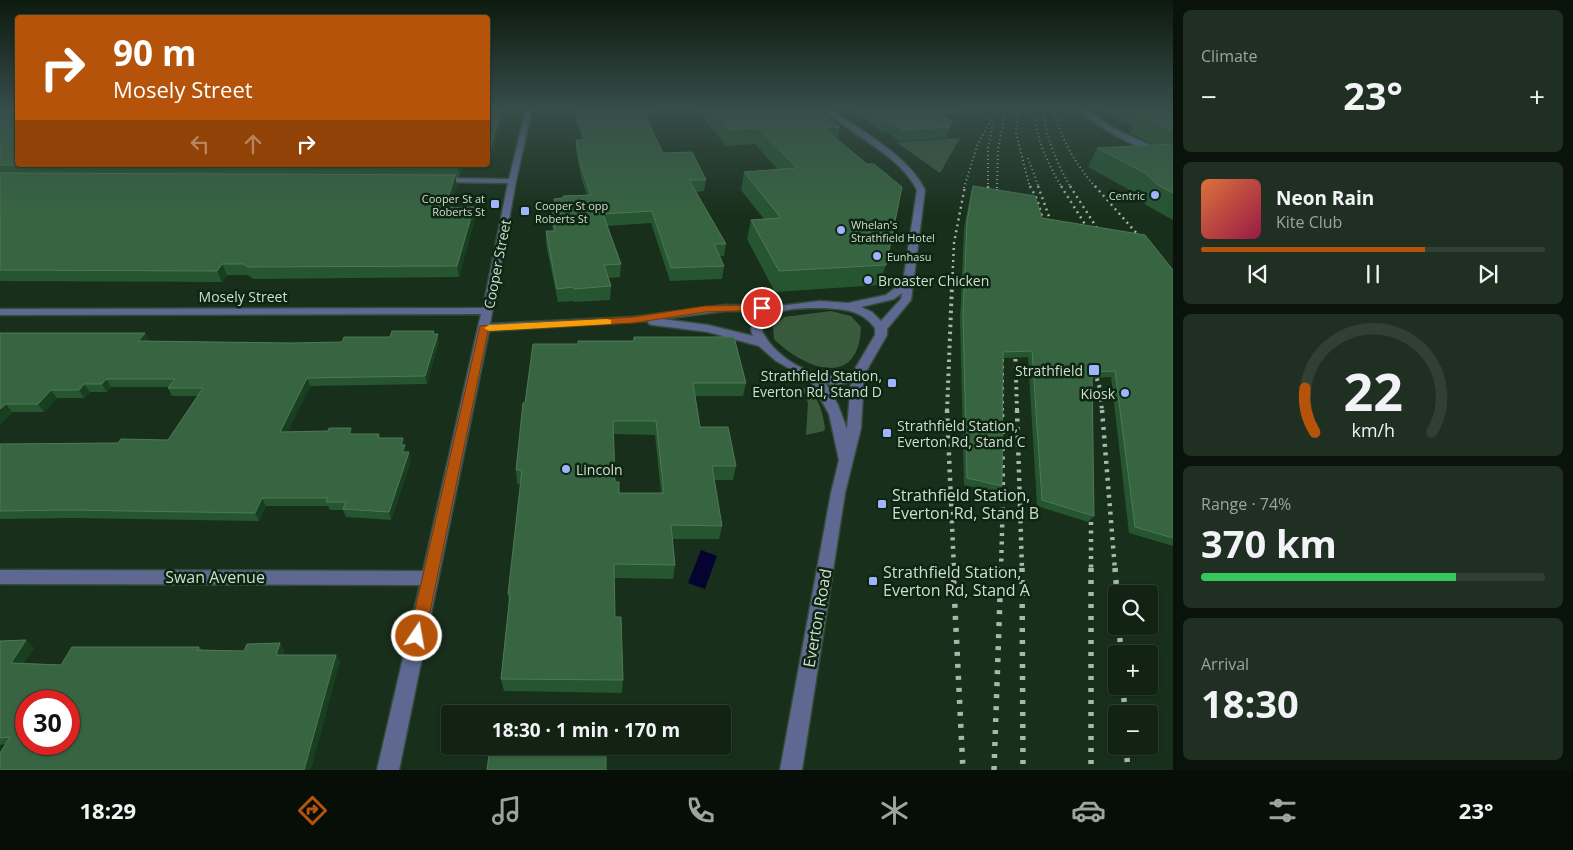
<!DOCTYPE html>
<html lang="en">
<head>
<meta charset="utf-8">
<style>
	body { margin:0; font-family:"Open Sans",sans-serif; background:#1f2f22; color:#f1f3f6; height:100vh; display:flex; flex-direction:column; font-size:19px; white-space:nowrap }
	* { box-sizing:border-box; margin:0 }
	p { font-size:16px; color:#9ca4a0 }
	.icon { flex:none; width:28px; height:28px; fill:none; stroke:currentColor; stroke-width:2; stroke-linecap:round; stroke-linejoin:round }
	.map { position:relative; flex:1; overflow:hidden }
	.side { display:flex; flex-direction:column; gap:10px; padding:10px; background:#0a130b; width:400px }
	.side>* { flex:none }
	.top-card { position:absolute; left:15px; top:15px; width:475px; height:152px; border-radius:5px; box-shadow:0 1px 4px #0004,0 0 0 1px #314034; background:#b45309; color:#fff; overflow:hidden }
	.tools { position:absolute; left:1108px; top:585px; display:grid; gap:10px }
	.tools a { display:grid; place-items:center; width:50px; height:50px; border-radius:5px; background:#122314; box-shadow:0 1px 4px #0004,0 0 0 1px #314034; font-size:25px }
	.speed { position:absolute; left:15px; top:690px; display:flex; gap:10px; font-size:25px; font-weight:700; text-align:center }
	.speed>* { display:grid; place-content:center; width:65px; height:65px; border-radius:50%; background:#122314; box-shadow:0 1px 4px #0004,0 0 0 1px #314034; line-height:1 }
	.speed .limit { border:8px solid #d22; background:#fff; color:#111 }
	.pin { position:absolute; display:grid; place-items:center; width:42px; height:42px; color:#fff; margin:-21px; border:2px solid #fff; border-radius:50%; box-shadow:0 1px 5px #0007 }
	.me { position:absolute; width:55px; margin:-28px; rotate:12deg; stroke-linejoin:round; filter:drop-shadow(0 0 4px #0008) }
	.turn { display:flex; align-items:center; gap:18px; height:105px; padding:0 15px; font-size:22px }
	.turn .icon { width:65px; height:65px; stroke-width:2.5 }
	.turn b { display:block; font-size:35px; line-height:42px }
	.lanes { display:flex; align-items:center; height:48px; padding:0 15px; background:#0003; justify-content:center; gap:25px; direction:ltr }
	.lanes .off { opacity:.35 }
	.big { font-size:38px; font-weight:700; line-height:1.1 }
	.side .card { flex:1; display:flex; flex-direction:column; justify-content:center; gap:8px; min-width:0; padding:0 18px; border-radius:8px; background:#1f2f22 }
	.side .dial { align-items:center; gap:0 }
	.dial svg { height:130px; overflow:visible; fill:none; stroke:#314034; stroke-width:7; stroke-linecap:round; text-anchor:middle }
	.dial text { fill:#f1f3f6; stroke:none }
	.song { display:flex; align-items:center; gap:15px }
	.cover { width:60px; height:60px; border-radius:8px; background:linear-gradient(135deg,hsl(20 70% 55%),hsl(340 70% 35%)) }
	.played { height:5px; border-radius:2px; background:linear-gradient(90deg,#b45309 65%,#314034 65%) }
	.keys { display:flex; justify-content:space-around; direction:ltr }
	.heat { display:flex; justify-content:space-between; align-items:center; font-size:28px; direction:ltr }
	.charge { height:8px; border-radius:4px; background:linear-gradient(90deg,#34c759 74%,#314034 0) }
	.trip { position:absolute; left:441px; top:705px; width:290px; height:50px; border-radius:5px; background:#122314; box-shadow:0 1px 4px #0004,0 0 0 1px #314034; font-weight:700; line-height:50px; text-align:center }
	.dock { display:flex; height:80px; justify-content:space-around; align-items:center; background:#070e08; color:#9ca4a0 }
	.dock .icon { width:35px; height:35px }
	.dock .active { color:#b45309 }
	.dock b { font-size:22px; color:#f1f3f6 }
	main { display:flex; flex:1; min-height:0 }
	.map>svg:first-child { display:block }
	.green { fill:#3a5a3e }
	.water { fill:#050431 }
	.lines { fill:none; stroke-linecap:round; stroke-linejoin:round }
	.minor-casing { stroke:#354b38; stroke-width:3 }
	.minor { fill:#5e6891; fill-rule:evenodd }
	.rail-far4 { stroke:#a9b8aa; stroke-width:2; stroke-dasharray:1 3; stroke-linecap:butt }
	.rail-far3 { stroke:#a9b8aa; stroke-width:2.5; stroke-dasharray:2 4; stroke-linecap:butt }
	.rail-far2 { stroke:#a9b8aa; stroke-width:4; stroke-dasharray:2.5 4.5; stroke-linecap:butt }
	.rail-far1 { stroke:#a9b8aa; stroke-width:4.5; stroke-dasharray:3 5.5; stroke-linecap:butt }
	.rail { stroke:#a9b8aa; stroke-width:5.5; stroke-dasharray:4 8; stroke-linecap:butt }
	.wall { fill:#255630; fill-rule:evenodd }
	.shaded-wall { fill:#184020 }
	.building { fill:#376541; stroke:#4f7858; fill-rule:evenodd }
	.route { fill:#b45309; stroke:#753606 }
	.slow { fill:#f59e0b }
	.poi-dot { fill:#a0b3fd; stroke:#0e2512; stroke-width:2 }
	.labels { text-anchor:middle; dominant-baseline:central; stroke-width:5; stroke-linejoin:round; paint-order:stroke }
	.far-poi-label { font-size:11px; fill:#d0ded1; stroke:#0e2512; text-anchor:start }
	.street-label { font-size:14px; fill:#d0ded1; stroke:#0e2512 }
	.poi-label { font-size:14px; fill:#d0ded1; stroke:#0e2512; text-anchor:start }
	.near-poi-label { font-size:16px; fill:#d0ded1; stroke:#0e2512; text-anchor:start }
	.near-street-label { font-size:16px; fill:#d0ded1; stroke:#0e2512 }
</style>
</head>
<body>
<main>
<div class="map">
<svg width="1173" height="770" viewBox="0 0 1173 770">
	<rect width="100%" height="100%" fill="#182f1b"/>
	<g class="green">
		<polygon points="960,138 940,173 896,142"/>
		<path d="M831,311L851,316L861,327C859,390 804,369 774,339L773,327L784,317Z"/>
		<path d="M805,388C819,396 823,413 825,428L824,431L806,435L808,403L803,389Z"/>
	</g>
	<polygon class="water" points="701,550 717,556 705,589 688,583"/>
	<g class="lines">
		<g class="minor-casing">
			<g id="minor">
				<path d="M526,109H532L516,181L490,324L633,317L725,305L779,306L820,301L848,303L886,295L903,282L917,190C900,155 851,135 823,109H831C861,131 909,156 925,190L911,300L887,329V335L864,375L861,428L845,493L802,770H780L831,493L839,460L829,414L810,380L776,361L759,346L708,332L653,325L649,324L648,321L489,331L399,770H377L420,585L0,584V570L423,571L481,314L0,315V309L483,308L508,183L440,182L436,180L440,178L509,179ZM902,293L901,299L881,321L872,312L861,307L894,299ZM820,308C842,309 861,309 875,328V335L853,372C822,386 776,360 762,331C764,307 801,308 820,308ZM725,311H764C754,316 748,326 753,336L708,325L662,319ZM851,382L847,428V429L838,405L826,384L838,385Z"/>
				<path d="M1080,109H1087L1113,128L1173,156V161C1148,153 1096,129 1080,109Z"/>
			</g>
		</g>
		<use href="#minor" class="minor"/>
		<g class="rail-far4">
			<polyline points="1018,109 1016,133 1030,188"/>
			<path d="M1034,109C1035,138 1048,163 1062,188"/>
			<path d="M1044,109C1045,138 1057,163 1071,188"/>
			<path d="M1054,109C1060,139 1076,164 1096,188"/>
			<polyline points="1028,158 1039,188"/>
			<polyline points="964,188 977,146 997,109"/>
			<polyline points="988,188 988,148 993,124"/>
			<polyline points="997,188 998,149 1006,109"/>
		</g>
		<g class="rail-far3">
			<polyline points="988,186 988,203"/>
			<polyline points="1030,186 1037,199 1046,230"/>
			<polyline points="1038,186 1055,233"/>
			<polyline points="1061,186 1093,237"/>
			<polyline points="1070,186 1104,239"/>
			<polyline points="1095,186 1146,244"/>
			<polyline points="997,203 997,186"/>
			<polyline points="952,286 954,243 965,186"/>
		</g>
		<g class="rail-far2">
			<polyline points="1002,345 1002,411"/>
			<polyline points="1015,345 1017,411"/>
			<polyline points="1093,365 1100,389 1102,411"/>
			<polyline points="947,411 952,285"/>
		</g>
		<g class="rail-far1">
			<polyline points="947,410 954,570"/>
			<polyline points="1017,410 1022,570"/>
			<polyline points="1102,410 1115,570"/>
			<polyline points="1091,505 1091,570"/>
			<polyline points="1001,570 1003,495 1002,410"/>
		</g>
		<g class="rail">
			<polyline points="953,568 963,770"/>
			<polyline points="1022,568 1023,770"/>
			<polyline points="1091,568 1091,770"/>
			<polyline points="1115,568 1117,594"/>
			<polyline points="1119,626 1121,654"/>
			<polyline points="1123,686 1125,714"/>
			<polyline points="1126,746 1128,770"/>
			<polyline points="994,770 1001,568"/>
		</g>
	</g>
	<g class="wall">
		<polygon points="0,109 18,165 484,165 484,167 463,167 459,177 455,177 457,185 449,207 474,207 475,218 459,277 253,279 248,275 227,275 222,282 0,281"/>
		<polygon points="488,109 504,109 490,162 488,162"/>
		<polygon points="572,109 653,109 653,115 645,116 663,153 706,180 704,191 696,192 726,244 724,256 720,256 724,266 722,279 670,281 651,223 607,226 621,264 620,277 608,278 611,286 610,300 574,302 574,301 558,302 546,244 546,231 553,231 551,221 551,209 554,208 554,199 563,198 563,196 587,195 581,177 576,151 576,140 582,140"/>
		<polygon points="696,109 818,109 840,127 837,139 886,265 879,285 775,292 747,239 751,220 764,219 741,190 744,172 778,170 755,144 726,146"/>
		<polygon points="850,109 967,109 966,111 937,113 953,122 946,138 900,141 886,132 882,132"/>
		<polygon points="1108,109 1173,109 1173,220 1146,205 1133,192 1088,167 1097,148 1155,145 1129,133 1133,127 1105,114"/>
		<polygon points="973,186 1042,218 1173,270 1173,546 1129,533 1111,377 1092,378 1094,516 1088,522 1037,506 1028,357 1003,358 1002,486 998,493 964,485 960,320 964,228 971,192"/>
		<polygon points="0,333 145,333 149,341 291,343 342,342 435,334 439,341 427,384 310,386 287,432 353,434 379,434 380,438 403,438 406,452 411,460 391,520 346,517 343,510 330,510 328,506 266,506 259,521 74,518 0,519 0,444 118,443 168,440 198,396 172,396 168,388 169,387 111,387 107,392 90,392 84,398 57,398 44,412 12,412 0,424"/>
		<path d="M634,337L746,383L743,396H695L700,427L736,466L733,480H714L722,526L719,539H672L675,565L673,579L614,578L615,617L623,680L622,693L504,691L501,679L509,602L508,594L521,484H517L516,470L525,403L578,344L633,341ZM614,434L655,435L661,493H619L615,482Z"/>
		<polygon points="0,641 34,648 23,663 61,665 199,647 202,650 244,651 280,643 284,650 283,655 336,655 340,662 6,744 0,745"/>
	</g>
	<g class="shaded-wall">
		<polygon points="501,109 504,109 490,162 489,153"/>
		<polygon points="459,165 463,165 463,167 459,177 458,167"/>
		<polygon points="455,175 457,185 446,218 445,208"/>
		<polygon points="474,207 475,218 459,277 457,266"/>
		<polygon points="222,264 227,275 222,282 217,271"/>
		<polygon points="145,333 149,341 142,349 138,341"/>
		<polygon points="438,334 439,341 427,384 425,376"/>
		<polygon points="307,378 310,386 283,440 280,432"/>
		<polygon points="106,379 111,387 107,392 102,384"/>
		<polygon points="84,384 90,392 84,398 79,390"/>
		<polygon points="51,390 57,398 44,412 38,404"/>
		<polygon points="6,404 12,412 0,424 0,409"/>
		<polygon points="351,428 354,436 349,434"/>
		<polygon points="403,438 407,453 404,460 401,445"/>
		<polygon points="409,452 411,460 391,520 389,512"/>
		<polygon points="262,498 266,506 259,521 255,513"/>
		<polygon points="26,640 34,648 19,670 11,663"/>
		<polygon points="280,643 284,650 280,662 276,655"/>
		<polygon points="336,655 340,662 311,770 304,770"/>
	</g>
	<g class="building">
		<polygon points="0,109 18,109 18,165 459,165 458,167 0,165"/>
		<polygon points="488,109 501,109 489,153 488,152"/>
		<polygon points="575,109 642,109 663,153 692,152 706,180 689,180 726,244 714,244 724,266 671,268 652,211 603,214 621,264 604,265 611,286 574,289 573,287 557,289 546,231 555,231 551,209 556,208 554,199 563,198 563,196 591,195 581,166 576,140 585,140"/>
		<polygon points="711,109 818,109 840,127 823,128 867,164 874,164 902,187 886,265 779,271 751,220 781,218 744,172 797,168 758,128 729,130"/>
		<polygon points="866,109 931,109 953,122 943,123 950,127 903,130 889,122 885,122"/>
		<polygon points="1142,109 1173,109 1173,131 1139,115 1154,115"/>
		<polygon points="1173,144 1173,193 1158,185 1145,173 1097,148"/>
		<polygon points="0,173 455,175 445,208 474,207 457,266 248,267 244,264 222,264 217,271 0,270"/>
		<polygon points="973,186 1035,196 1042,218 1145,235 1173,270 1173,538 1135,527 1115,371 1092,372 1094,516 1042,500 1032,351 1003,352 1002,486 967,478 963,314 967,222"/>
		<polygon points="392,331 434,331 433,334 438,334 425,376 307,378 280,432 328,431 329,428 351,428 349,434 379,434 378,438 403,438 401,445 405,445 402,452 409,452 389,512 343,509 346,502 326,502 328,498 262,498 255,513 68,510 0,511 0,444 118,443 121,439 168,440 203,388 168,388 175,379 106,379 102,384 84,384 79,390 51,390 38,404 6,404 0,409 0,333 145,333 138,341 291,343 342,342 344,337 390,337"/>
		<path d="M634,337H734L746,383H693L700,427H728L736,466H712L722,526L671,525L675,565L614,564L615,617H621L623,680L501,679L510,594H508L522,470H516L523,403H525L533,344H578V341H634ZM613,421H656L664,493H619V482H615Z"/>
		<path d="M26,640L11,663L61,665L72,647H199L197,650L244,651L247,644L280,643L276,655H336L304,770H0V753L10,737L0,738V641ZM26,701H69V744H26Z"/>
		<polygon points="507,746 606,746 606,770 487,770 490,747 507,747"/>
	</g>
	<linearGradient id="sky" x2="0" y2="1"><stop stop-color="#0d1a0f"/><stop offset="0.5" stop-color="#374d4a"/><stop offset="1" stop-color="#374d4a" stop-opacity="0"/></linearGradient>
	<rect width="1173" height="217" fill="url(#sky)"/>
	<polygon class="route" points="762,305 767,308 765,310 705,312 633,323 488,331 425,636 423,641 417,643 411,641 409,636 480,326 633,317 705,306"/>
	<polygon class="slow" points="607,319 611,320 611,324 489,331 484,328 489,325"/>
	<g class="poi-dot">
		<circle cx="1155" cy="195" r="5"/>
		<rect x="490" y="199" width="10" height="10" rx="2.5"/>
		<rect x="520" y="206" width="10" height="10" rx="2.5"/>
		<circle cx="841" cy="230" r="5"/>
		<circle cx="877" cy="256" r="5"/>
		<circle cx="868" cy="280" r="5"/>
		<rect x="1088" y="364" width="12" height="12" rx="2.5"/>
		<rect x="887" y="378" width="10" height="10" rx="2.5"/>
		<circle cx="1125" cy="393" r="5"/>
		<rect x="882" y="428" width="10" height="10" rx="2.5"/>
		<circle cx="566" cy="469" r="5"/>
		<rect x="877" y="499" width="10" height="10" rx="2.5"/>
		<rect x="868" y="576" width="10" height="10" rx="2.5"/>
	</g>
	<g class="labels">
		<g class="far-poi-label">
			<text x="1145" y="195" text-anchor="end">Centric</text>
			<text x="485" y="198" text-anchor="end">Cooper St at<tspan x="485" dy="13">Roberts St</tspan></text>
			<text x="535" y="205">Cooper St opp<tspan x="535" dy="13">Roberts St</tspan></text>
			<text x="851" y="224">Whelan's<tspan x="851" dy="13">Strathfield Hotel</tspan></text>
			<text x="887" y="256">Eunhasu</text>
		</g>
		<g class="street-label">
			<text transform="translate(497 264) rotate(-79)">Cooper Street</text>
			<text x="243" y="296">Mosely Street</text>
		</g>
		<g class="poi-label">
			<text x="878" y="280">Broaster Chicken</text>
			<text x="1083" y="370" text-anchor="end">Strathfield</text>
			<text x="882" y="375" text-anchor="end">Strathfield Station,<tspan x="882" dy="16">Everton Rd, Stand D</tspan></text>
			<text x="1115" y="393" text-anchor="end">Kiosk</text>
			<text x="897" y="425">Strathfield Station,<tspan x="897" dy="16">Everton Rd, Stand C</tspan></text>
			<text x="576" y="469">Lincoln</text>
		</g>
		<g class="near-poi-label">
			<text x="892" y="495">Strathfield Station,<tspan x="892" dy="18">Everton Rd, Stand B</tspan></text>
			<text x="883" y="572">Strathfield Station,<tspan x="883" dy="18">Everton Rd, Stand A</tspan></text>
		</g>
		<g class="near-street-label">
			<text x="215" y="577">Swan Avenue</text>
			<text transform="translate(817 618) rotate(-80)">Everton Road</text>
		</g>
	</g>
</svg>
<div class="tools">
<a><svg class="icon" aria-label="search" viewBox="0 0 24 24"><circle cx="10" cy="10" r="6"/><path d="M15 15l6 6"/></svg></a>
<a>+</a>
<a>−</a>
</div>
<div class="speed"><div class="limit">30</div></div>
<div class="pin" style="left:762px;top:308px;background:#d93025"><svg class="icon" aria-label="arrive" viewBox="0 0 24 24"><path d="M6 21V4h12l-3 4 3 4H6"/></svg></div>
<svg class="me" style="left:417px;top:636px" viewBox="-20 -20 40 40"><circle r="17" fill="#b45309" stroke="#fff" stroke-width="3"/><path d="M0-11L8 9 0 5-8 9z" fill="#fff"/></svg>
<div class="trip">18:30 · 1 min · 170 m</div>
<div class="top-card">
<div class="turn"><svg class="icon" aria-label="right" viewBox="0 0 24 24"><path d="M7 20v-9h11M14 6l5 5-5 5"/></svg><div><b>90 m</b>Mosely Street</div></div>
<div class="lanes"><svg class="icon off" aria-label="left" viewBox="0 0 24 24"><path d="M17 20v-9H6M10 6l-5 5 5 5"/></svg><svg class="icon off" aria-label="ahead" viewBox="0 0 24 24"><path d="M12 20V5M6 11l6-6 6 6"/></svg><svg class="icon" aria-label="right" viewBox="0 0 24 24"><path d="M7 20v-9h11M14 6l5 5-5 5"/></svg></div>
</div>
</div>
<section class="side">
<div class="card"><p>Climate</p>
<div class="heat"><a>−</a><b class="big">23°</b><a>+</a></div>
</div>
<div class="card">
<div class="song"><i class="cover"></i><div><b>Neon Rain</b><p>Kite Club</p></div></div>
<div class="played"></div>
<div class="keys"><svg class="icon" aria-label="previous" viewBox="0 0 24 24"><path d="M18 5L8 12l10 7zM5 5v14"/></svg><svg class="icon" aria-label="pause" viewBox="0 0 24 24"><path d="M8 5v14M16 5v14"/></svg><svg class="icon" aria-label="next" viewBox="0 0 24 24"><path d="M6 5l10 7-10 7zM19 5v14"/></svg></div>
</div>
<div class="card dial"><svg viewBox="0 0 100 80">
<path d="M14 69A42 42 0 1 1 86 69"/>
<path d="M14 69A42 42 0 0 1 8 42" stroke="#b45309"/>
<text x="50" y="56" font-size="32" font-weight="700">22</text>
<text x="50" y="72" font-size="11">km/h</text>
</svg></div>
<div class="card"><p>Range · 74%</p><b class="big">370 km</b><div class="charge"></div></div>
<div class="card"><p>Arrival</p><b class="big">18:30</b></div>
</section>
</main>
<nav class="dock">
<b>18:29</b>
<svg class="icon active" aria-label="directions" viewBox="0 0 24 24"><path d="M12 3l9 9-9 9-9-9zM9 14v-3h6M13 9l2 2-2 2"/></svg>
<svg class="icon" aria-label="music" viewBox="0 0 24 24"><path d="M9 18V5l10-2v13"/><circle cx="6" cy="18" r="3"/><circle cx="16" cy="16" r="3"/></svg>
<svg class="icon" aria-label="phone" viewBox="0 0 24 24"><path d="M5 4h4l2 5-3 2q2 4 5 5l2-3 5 2v4C11 20 4 13 5 4z"/></svg>
<svg class="icon" aria-label="climate" viewBox="0 0 24 24"><path d="M12 3v18M4 7l16 10M4 17L20 7"/></svg>
<svg class="icon" aria-label="car" viewBox="0 0 24 24"><path d="M5 17H2v-5l4-1 3-4h7l3 4 3 1v5h-3M9 17h6M6 11h13"/><circle cx="7" cy="17" r="2"/><circle cx="17" cy="17" r="2"/></svg>
<svg class="icon" aria-label="filters" viewBox="0 0 24 24"><path d="M4 7h16M4 17h16"/><circle cx="9" cy="7" r="2"/><circle cx="15" cy="17" r="2"/></svg>
<b>23°</b>
</nav>
</body>
</html>
